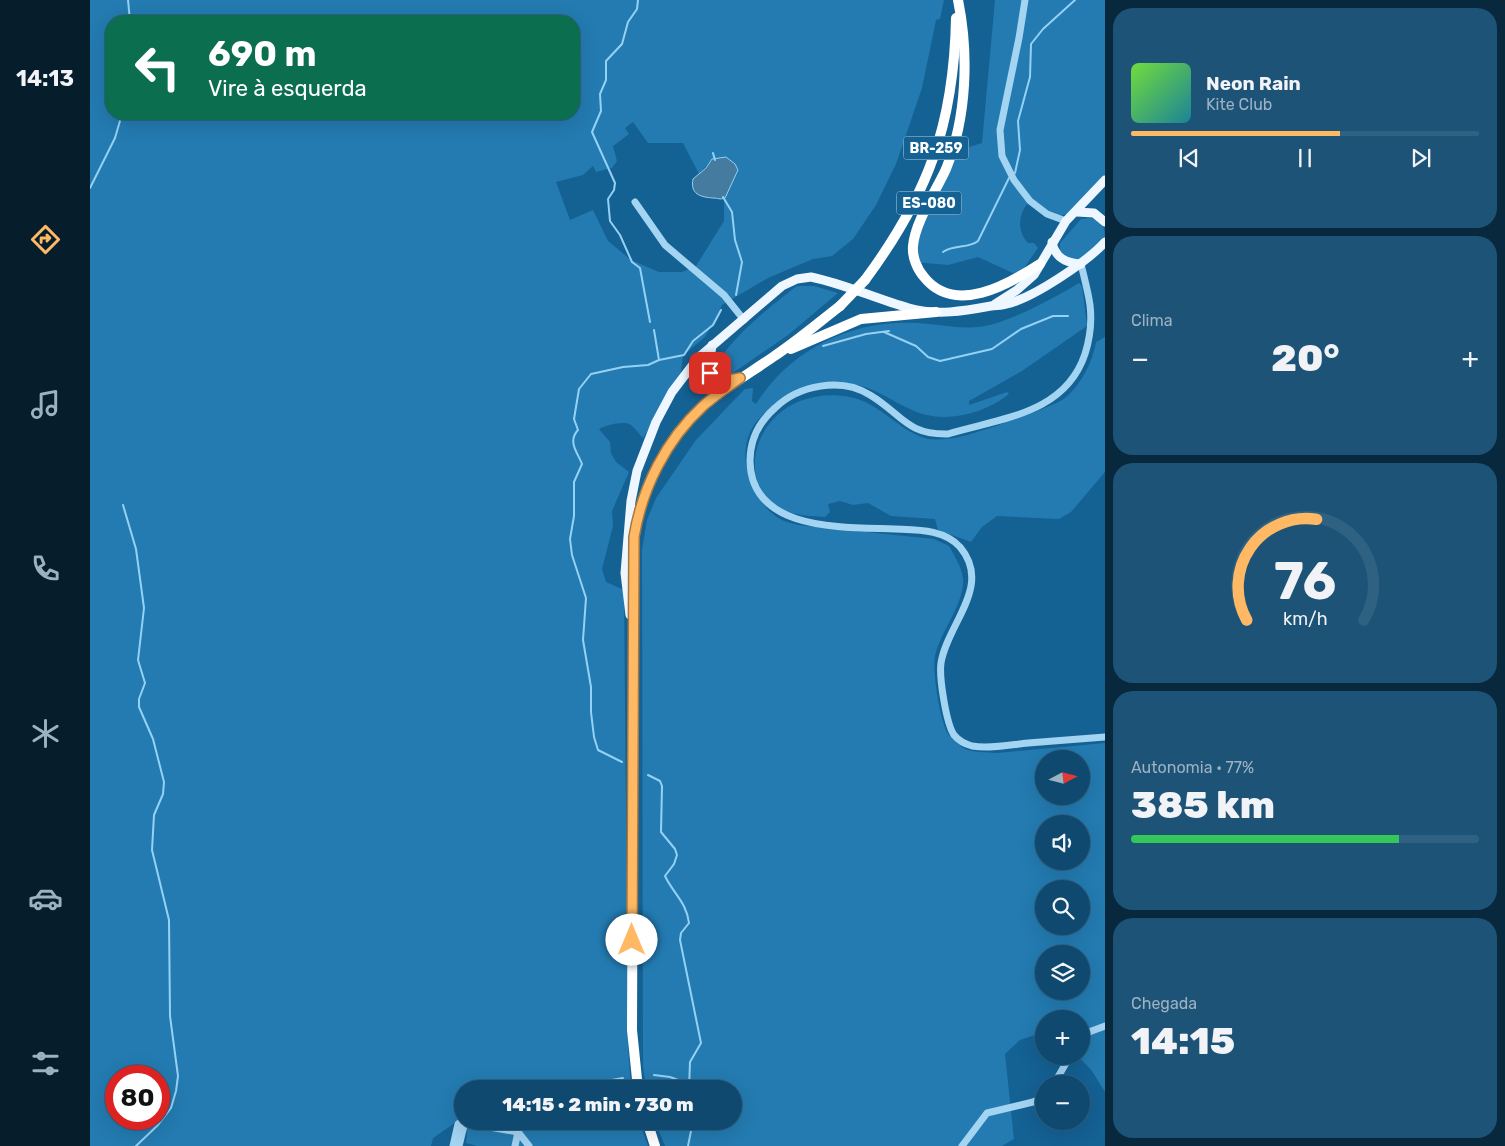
<!DOCTYPE html>
<html lang="pt">
<head>
<meta charset="utf-8">
<style>
	body { margin:0; font-family:Rubik,sans-serif; background:#1d5377; color:#f1f3f6; height:100vh; display:flex; flex-direction:column; font-size:19px; white-space:nowrap }
	* { box-sizing:border-box; margin:0 }
	p { font-size:16px; color:#9bb2c3 }
	.icon { flex:none; width:28px; height:28px; fill:none; stroke:currentColor; stroke-width:2; stroke-linecap:round; stroke-linejoin:round }
	.map { position:relative; flex:1; overflow:hidden }
	.details { display:flex; flex-direction:column; gap:8px; padding:8px; background:#08283d; width:400px }
	.details>* { flex:none }
	.banner { position:absolute; left:15px; top:15px; width:475px; height:105px; border-radius:20px; box-shadow:0 5px 20px #0002,0 0 0 1px #2f6182; background:#0b6e4f; color:#fff; overflow:hidden }
	.needle { width:32px; rotate:83deg }
	.fabs { position:absolute; left:945px; top:750px; display:grid; gap:10px }
	.fabs a { display:grid; place-items:center; width:55px; height:55px; border-radius:50%; background:#0f496f; box-shadow:0 5px 20px #0002,0 0 0 1px #2f6182; font-size:25px }
	.speed { position:absolute; left:15px; top:1065px; display:flex; gap:10px; font-size:25px; font-weight:700; text-align:center }
	.speed>* { display:grid; place-content:center; width:65px; height:65px; border-radius:50%; background:#0f496f; box-shadow:0 5px 20px #0002,0 0 0 1px #2f6182; line-height:1 }
	.speed .limit { border:8px solid #d22; background:#fff; color:#111 }
	.pin { position:absolute; display:grid; place-items:center; width:42px; height:42px; color:#fff; margin:-21px; border-radius:10px; box-shadow:0 2px 8px #0006 }
	.me { position:absolute; width:55px; margin:-28px; rotate:0deg; stroke-linejoin:round; filter:drop-shadow(0 0 4px #0008) }
	.turn { display:flex; align-items:center; gap:18px; height:105px; padding:0 20px; font-size:22px }
	.turn .icon { width:65px; height:65px; stroke-width:2.5 }
	.turn b { display:block; font-size:35px; line-height:42px }
	.big { font-size:38px; font-weight:800; line-height:1.1 }
	.details .card { flex:1; display:flex; flex-direction:column; justify-content:center; gap:8px; min-width:0; padding:0 18px; border-radius:20px; background:#1d5377 }
	.details .dial { align-items:center; gap:0 }
	.dial svg { height:130px; overflow:visible; fill:none; stroke:#2f6182; stroke-width:7; stroke-linecap:round; text-anchor:middle }
	.dial text { fill:#f1f3f6; stroke:none }
	.song { display:flex; align-items:center; gap:15px }
	.cover { width:60px; height:60px; border-radius:8px; background:linear-gradient(135deg,hsl(100 70% 55%),hsl(190 70% 35%)) }
	.played { height:5px; border-radius:2px; background:linear-gradient(90deg,#ffb964 60%,#2f6182 60%) }
	.keys { display:flex; justify-content:space-around; direction:ltr }
	.heat { display:flex; justify-content:space-between; align-items:center; font-size:28px; direction:ltr }
	.charge { height:8px; border-radius:4px; background:linear-gradient(90deg,#34c759 77%,#2f6182 0) }
	.trip { position:absolute; left:364px; top:1080px; width:288px; height:50px; border-radius:25px; background:#0f496f; box-shadow:0 5px 20px #0002,0 0 0 1px #2f6182; font-weight:800; line-height:50px; text-align:center }
	main { display:flex; flex:1; min-height:0 }
	.dock { display:flex; flex-direction:column; width:90px; justify-content:space-around; align-items:center; background:#061d2c; color:#9bb2c3 }
	.dock .icon { width:35px; height:35px }
	.dock .selected { color:#ffb964 }
	.dock b { font-size:22px; color:#f1f3f6 }
	.map>svg:first-child { display:block }
	.green { fill:#237bb1; fill-rule:evenodd }
	.water { fill:#447b9e; stroke:#95d1f5 }
	.lines { fill:none; stroke-linecap:round; stroke-linejoin:round }
	.stream { stroke:#95d1f5; stroke-width:2 }
	.minor { stroke:#a3d4f2; stroke-width:7 }
	.major { stroke:#eef7ff; stroke-width:9 }
	.highway { stroke:#fff; stroke-width:10 }
	.highway-bridge { stroke:#fff; stroke-width:10 }
	.route-casing { stroke:#a67841; stroke-width:12 }
	.route { stroke:#ffb964; stroke-width:9 }
	.labels { text-anchor:middle; dominant-baseline:central; stroke-width:5; stroke-linejoin:round; paint-order:stroke }
	.shield { fill:#146194; stroke:#b8d0df; stroke-width:1 }
	.shield-label { font-size:14px; font-weight:bold; fill:#fff }
</style>
</head>
<body>
<main>
<nav class="dock">
<b>14:13</b>
<svg class="icon selected" aria-label="directions" viewBox="0 0 24 24"><path d="M12 3l9 9-9 9-9-9zM9 14v-3h6M13 9l2 2-2 2"/></svg>
<svg class="icon" aria-label="music" viewBox="0 0 24 24"><path d="M9 18V5l10-2v13"/><circle cx="6" cy="18" r="3"/><circle cx="16" cy="16" r="3"/></svg>
<svg class="icon" aria-label="phone" viewBox="0 0 24 24"><path d="M5 4h4l2 5-3 2q2 4 5 5l2-3 5 2v4C11 20 4 13 5 4z"/></svg>
<svg class="icon" aria-label="climate" viewBox="0 0 24 24"><path d="M12 3v18M4 7l16 10M4 17L20 7"/></svg>
<svg class="icon" aria-label="car" viewBox="0 0 24 24"><path d="M5 17H2v-5l4-1 3-4h7l3 4 3 1v5h-3M9 17h6M6 11h13"/><circle cx="7" cy="17" r="2"/><circle cx="17" cy="17" r="2"/></svg>
<svg class="icon" aria-label="filters" viewBox="0 0 24 24"><path d="M4 7h16M4 17h16"/><circle cx="9" cy="7" r="2"/><circle cx="15" cy="17" r="2"/></svg>
</nav>
<div class="map">
<svg width="1015" height="1146" viewBox="0 0 1015 1146">
	<rect width="100%" height="100%" fill="#146194"/>
	<g class="green">
		<path d="M0,0H854L850,19L846,20L844,30L832,88L806,164L786,205L763,239L742,256L723,259L678,278L632,305L625,321L614,338L593,355L590,381L553,438C549,434 545,428 541,425C535,420 515,425 509,429L520,442L521,453L526,462L539,472L522,511L523,526L512,569L516,582L534,590L538,1045L541,1089H372V1118L343,1138L341,1146H0ZM21,21H484V114H21ZM543,122L558,143H593L609,174L622,159L636,157L645,164L648,170L634,198V221L606,266L592,272H569L541,260L518,241L503,210L480,220L466,182L493,175L503,166L506,172L522,168L527,161L523,146L539,134L535,128ZM26,1076H69V1119H26Z"/>
		<path d="M905,0H1015V177L986,212L969,216L938,203C928,215 927,231 938,243H944L948,248L934,268L925,274L888,257L858,265L825,262L827,233L863,152L892,143Z"/>
		<path d="M1001,218C1014,223 1015,228 1015,241L985,265L969,254L970,243L991,219Z"/>
		<path d="M989,283L992,286L997,326L932,371L879,401V405L917,392L919,394C893,415 851,425 820,409C804,402 789,391 772,386C764,384 754,386 746,386C738,386 730,385 723,387C699,394 671,409 660,432C647,461 663,503 690,519C695,522 702,523 708,525L844,539L859,546C865,557 875,572 873,585C870,610 851,631 845,656C842,670 850,724 859,735C862,738 869,745 873,748C882,753 897,752 907,753L1015,743V1092L1002,1071L988,1056H991V1019H954V1032L930,1040L915,1054L924,1139L912,1146H575L565,1121H642V1089H556L553,1066L552,550L557,520L566,498L606,440L649,395L655,389L663,388L662,401L666,404C700,349 763,319 827,323C847,324 868,329 888,327C917,324 964,298 989,283ZM954,759H991V796H954ZM954,824H991V861H954ZM954,889H991V926H954ZM954,954H991V991H954Z"/>
		<path d="M707,286H724L748,293L698,335L637,377L626,373C623,351 689,299 707,286Z"/>
		<path d="M1015,337V472L981,512L969,519L907,516L892,527L881,542L848,530L845,519L801,516L778,503L763,505L750,501L738,504L740,512L735,517C723,516 706,516 694,510C644,485 664,418 710,401C735,392 764,393 786,408C803,419 818,434 838,439C847,440 860,439 869,437C885,434 964,407 975,398C991,385 1003,361 1006,342Z"/>
		<polygon points="378,1121 549,1121 558,1146 387,1146 376,1143"/>
	</g>
	<path class="water" d="M636,157L645,164L648,170L635,198C630,200 628,198 623,198C610,197 600,194 603,179L616,168L622,159Z"/>
	<g class="lines">
		<g class="stream">
			<polyline points="38,0 40,21"/>
			<polyline points="548,0 547,9 538,22 532,44 516,61 516,80 510,94 511,111 502,132 525,183 524,190 518,199 520,221 530,235 542,262 550,268 560,322"/>
			<polyline points="623,153 625,160"/>
			<polyline points="925,173 930,150 928,121 940,77 941,44 953,29 985,0"/>
			<polyline points="0,188 25,138 32,114"/>
			<polyline points="633,197 642,212 645,240 652,262 646,295"/>
			<path d="M853,252C864,244 878,249 888,241L919,178"/>
			<polyline points="564,330 569,360"/>
			<polyline points="794,332 826,346 838,357 850,361 902,349 931,329 963,316 978,316"/>
			<polyline points="733,346 776,334 799,331"/>
			<polyline points="33,505 46,549 54,608 48,660 55,683 49,699 49,707 63,739 74,782 73,794 64,815 62,850 79,920 80,1016 88,1076 86,1091 81,1108 68,1125 46,1146"/>
			<path d="M532,762L508,750L504,737L501,712V687L493,640L496,598L482,555L480,539L484,516V482L492,464C488,453 477,442 488,430L484,419L489,389L501,374L533,367L558,365L569,360L594,355L603,341L623,325L631,310"/>
			<path d="M558,775L570,781L572,786L571,832L585,849L587,855L584,864L575,876C583,893 597,903 599,923L591,933L590,940L611,1043L600,1062L599,1089"/>
			<polyline points="564,1075 580,1077 599,1084"/>
			<polyline points="470,1089 533,1078"/>
			<polyline points="598,1146 603,1121"/>
		</g>
		<g class="minor">
			<polyline points="935,0 929,38 910,130 912,156 924,180 940,201 957,214 976,221"/>
			<polyline points="545,202 575,245 634,295 654,320"/>
			<path d="M991,264C994,277 998,291 1000,305C1002,321 1000,338 995,354C975,414 911,418 858,434C816,435 812,414 780,395C751,377 709,385 685,408C669,422 660,439 660,461C661,532 754,527 805,529C827,530 854,529 870,547C903,586 857,624 851,663C849,677 856,723 864,735C868,740 875,744 882,746C900,749 919,745 938,743C963,741 989,739 1015,737"/>
			<polyline points="991,1038 999,1032 1015,1026"/>
			<polyline points="964,1084 980,1056"/>
			<polyline points="363,1146 368,1124 371,1122 428,1132 439,1146"/>
			<polyline points="369,1146 375,1122"/>
			<polyline points="425,1146 428,1132"/>
			<polyline points="872,1146 897,1113 943,1102 954,1097"/>
		</g>
		<g class="major">
			<polyline points="987,212 1004,213 1015,222"/>
			<path d="M962,242C965,258 976,263 991,264"/>
			<polyline points="905,304 927,290 944,275 976,221 1015,180"/>
			<polyline points="622,345 619,367 622,376 634,380 650,378"/>
			<path d="M540,615L535,573L541,501L547,471L566,422L582,392L608,358L692,286L707,279L721,277C755,284 786,299 819,308C847,316 874,311 901,306C906,305 912,306 916,304C942,299 998,261 1015,242"/>
		</g>
		<g class="highway">
			<path d="M868,0C879,54 877,117 856,169C846,191 825,222 823,246C822,257 827,269 834,277C865,316 919,284 950,264"/>
			<path d="M775,280C838,195 864,125 866,18"/>
			<polyline points="701,349 771,319 846,312"/>
			<path d="M548,1089L542,1030L544,537C552,488 576,437 615,405C636,387 660,373 683,357C707,341 728,323 750,306"/>
			<polyline points="557,1121 565,1146"/>
		</g>
		<polyline class="highway-bridge" points="750,306 775,280"/>
	</g>
	<g class="lines">
		<g class="route-casing">
			<path id="route" d="M542,940L544,537C552,488 576,440 613,406C624,396 638,387 650,378C640,380 628,382 620,373"/>
		</g>
		<use href="#route" class="route"/>
	</g>
	<g class="labels">
		<g class="shield">
			<rect x="813.5" y="136.5" width="65" height="23" rx="4"/>
			<rect x="806.5" y="191.5" width="65" height="23" rx="4"/>
		</g>
		<g class="shield-label">
			<text x="846" y="148">BR-259</text>
			<text x="839" y="203">ES-080</text>
		</g>
	</g>
</svg>
<div class="fabs">
<a><svg class="needle" viewBox="-14 -14 28 28"><path d="M0-13l5 13h-10z" fill="#e53935"/><path d="M0 13l5-13h-10z" fill="#9bb2c3"/></svg></a>
<a><svg class="icon" aria-label="sound" viewBox="0 0 24 24"><path d="M4 9h4l5-4v14l-5-4H4zM17 9q2 3 0 6"/></svg></a>
<a><svg class="icon" aria-label="search" viewBox="0 0 24 24"><circle cx="10" cy="10" r="6"/><path d="M15 15l6 6"/></svg></a>
<a><svg class="icon" aria-label="layers" viewBox="0 0 24 24"><path d="M12 4l9 5-9 5-9-5zM3 14l9 5 9-5"/></svg></a>
<a>+</a>
<a>−</a>
</div>
<div class="speed"><div class="limit">80</div></div>
<div class="pin" style="left:620px;top:373px;background:#d93025"><svg class="icon" aria-label="arrive" viewBox="0 0 24 24"><path d="M6 21V4h12l-3 4 3 4H6"/></svg></div>
<svg class="me" style="left:542px;top:940px" viewBox="-20 -20 40 40"><circle r="19" fill="#fff"/><path d="M0-13L10 11 0 6-10 11z" fill="#ffb964"/></svg>
<div class="trip">14:15 · 2 min · 730 m</div>
<div class="banner">
<div class="turn"><svg class="icon" aria-label="left" viewBox="0 0 24 24"><path d="M17 20v-9H6M10 6l-5 5 5 5"/></svg><div><b>690 m</b>Vire à esquerda</div></div>
</div>
</div>
<section class="details">
<div class="card">
<div class="song"><i class="cover"></i><div><b>Neon Rain</b><p>Kite Club</p></div></div>
<div class="played"></div>
<div class="keys"><svg class="icon" aria-label="previous" viewBox="0 0 24 24"><path d="M18 5L8 12l10 7zM5 5v14"/></svg><svg class="icon" aria-label="pause" viewBox="0 0 24 24"><path d="M8 5v14M16 5v14"/></svg><svg class="icon" aria-label="next" viewBox="0 0 24 24"><path d="M6 5l10 7-10 7zM19 5v14"/></svg></div>
</div>
<div class="card"><p>Clima</p>
<div class="heat"><a>−</a><b class="big">20°</b><a>+</a></div>
</div>
<div class="card dial"><svg viewBox="0 0 100 80">
<path d="M14 69A42 42 0 1 1 86 69"/>
<path d="M14 69A42 42 0 0 1 57 7" stroke="#ffb964"/>
<text x="50" y="56" font-size="32" font-weight="700">76</text>
<text x="50" y="72" font-size="11">km/h</text>
</svg></div>
<div class="card"><p>Autonomia · 77%</p><b class="big">385 km</b><div class="charge"></div></div>
<div class="card"><p>Chegada</p><b class="big">14:15</b></div>
</section>
</main>
</body>
</html>
